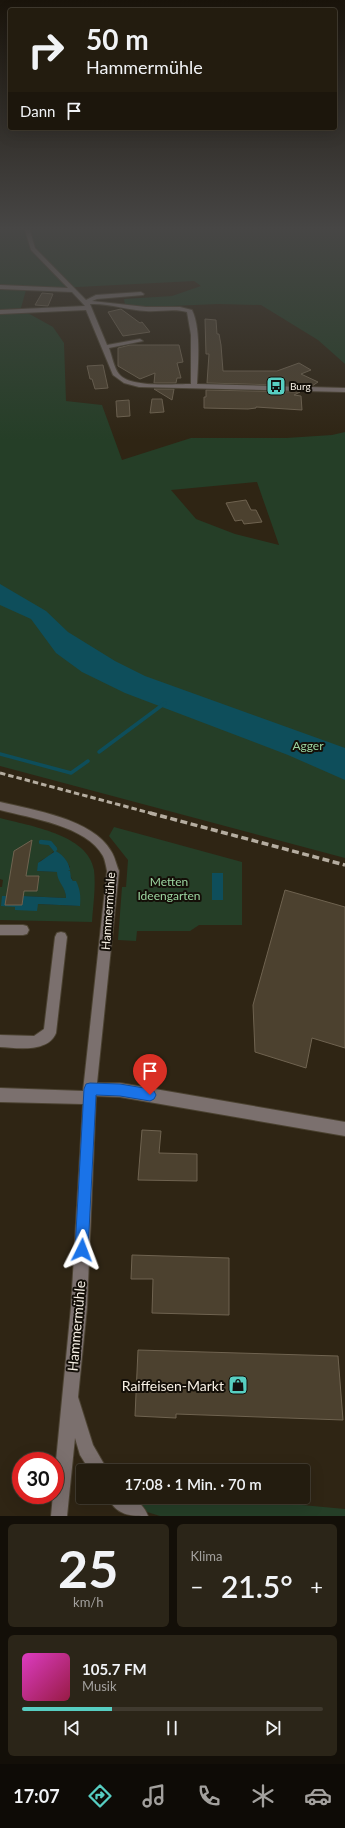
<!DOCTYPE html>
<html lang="de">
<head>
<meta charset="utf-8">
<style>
	body { margin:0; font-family:Lato,sans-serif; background:#2b2518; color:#f1f3f6; height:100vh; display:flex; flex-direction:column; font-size:15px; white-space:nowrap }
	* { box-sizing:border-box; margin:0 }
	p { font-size:13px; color:#a3a19e }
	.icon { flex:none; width:22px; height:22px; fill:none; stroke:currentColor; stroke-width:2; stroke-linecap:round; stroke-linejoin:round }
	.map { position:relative; height:1516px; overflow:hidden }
	.drawer { display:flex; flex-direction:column; gap:8px; padding:8px; background:#130f08; flex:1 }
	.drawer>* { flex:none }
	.top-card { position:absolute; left:8px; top:8px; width:329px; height:122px; border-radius:4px; box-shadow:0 4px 16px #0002,0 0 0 1px #403a2f; background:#231c0f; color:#f1f3f6; overflow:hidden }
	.speed { position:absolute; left:12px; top:1452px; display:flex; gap:8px; font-size:20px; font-weight:700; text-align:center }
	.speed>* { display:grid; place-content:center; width:52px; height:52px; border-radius:50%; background:#231c0f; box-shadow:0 4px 16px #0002,0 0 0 1px #403a2f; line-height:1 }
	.speed .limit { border:6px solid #d22; background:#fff; color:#111 }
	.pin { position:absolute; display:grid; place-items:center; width:34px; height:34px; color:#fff; margin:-41px -17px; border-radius:50% 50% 50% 0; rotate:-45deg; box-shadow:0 0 4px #0007 }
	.pin .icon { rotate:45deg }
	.me { position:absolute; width:44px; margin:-22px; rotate:3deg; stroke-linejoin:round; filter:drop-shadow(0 0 3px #0008) }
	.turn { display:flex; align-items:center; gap:14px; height:84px; padding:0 12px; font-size:18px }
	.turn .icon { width:52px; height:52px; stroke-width:2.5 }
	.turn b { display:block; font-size:28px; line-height:34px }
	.then { display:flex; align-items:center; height:38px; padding:0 12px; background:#0003; gap:8px; font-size:15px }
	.big { font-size:30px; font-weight:600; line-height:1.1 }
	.drawer .tile { flex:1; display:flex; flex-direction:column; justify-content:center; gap:6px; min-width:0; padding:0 14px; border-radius:6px; background:#2b2518 }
	.drawer .dial { align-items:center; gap:0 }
	.dial b { font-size:52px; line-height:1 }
	.song { display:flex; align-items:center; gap:12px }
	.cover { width:48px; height:48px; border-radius:6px; background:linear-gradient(135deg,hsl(310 70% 55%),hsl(340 70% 35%)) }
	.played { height:4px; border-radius:2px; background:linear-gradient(90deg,#57cec2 30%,#403a2f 30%) }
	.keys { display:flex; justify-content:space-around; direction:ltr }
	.heat { display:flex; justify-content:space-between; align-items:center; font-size:22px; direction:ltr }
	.drawer .tiles { flex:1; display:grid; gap:8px; grid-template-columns:1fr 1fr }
	.tile:last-child { grid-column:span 2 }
	.trip { position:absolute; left:76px; top:1464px; width:234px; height:40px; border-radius:4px; background:#231c0f; box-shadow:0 4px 16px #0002,0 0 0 1px #403a2f; font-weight:600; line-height:40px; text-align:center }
	.tab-bar { display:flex; height:64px; justify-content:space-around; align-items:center; background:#0e0b06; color:#a3a19e }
	.tab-bar .icon { width:28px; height:28px }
	.tab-bar .current { color:#57cec2 }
	.tab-bar b { font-size:18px; color:#f1f3f6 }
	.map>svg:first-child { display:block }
	.green { fill:#253e27; fill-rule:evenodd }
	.water { fill:#0e4e5b }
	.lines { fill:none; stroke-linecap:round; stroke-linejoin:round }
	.stream-far1 { stroke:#0e4e5b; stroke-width:3.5 }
	.stream { stroke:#0e4e5b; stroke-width:4.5 }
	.building { fill:#4c412f; stroke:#6f6350 }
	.minor-casing { stroke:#4b4231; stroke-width:2 }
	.minor { fill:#7b706e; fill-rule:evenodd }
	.rail-far1 { stroke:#b5ada0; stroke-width:3; stroke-dasharray:5.5 3; stroke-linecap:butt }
	.rail { stroke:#b5ada0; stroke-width:3.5; stroke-dasharray:7 3.5; stroke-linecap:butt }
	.route { fill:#1a73e8; stroke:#114b97 }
	.labels { text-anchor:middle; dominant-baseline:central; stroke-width:4; stroke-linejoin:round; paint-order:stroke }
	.far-poi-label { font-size:10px; fill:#f8f1e6; stroke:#140f08; text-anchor:start }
	.park-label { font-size:12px; fill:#9cd6a1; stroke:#140f08 }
	.street-label { font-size:12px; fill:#f8f1e6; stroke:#140f08 }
	.near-street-label { font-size:14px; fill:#f8f1e6; stroke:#140f08 }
	.near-poi-label { font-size:14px; fill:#f8f1e6; stroke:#140f08; text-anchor:end }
</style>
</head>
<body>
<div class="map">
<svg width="345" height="1516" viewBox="0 0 345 1516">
	<rect width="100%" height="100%" fill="#2f2514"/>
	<g class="green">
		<polygon points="0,227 345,227 345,364 318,340 261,305 218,304 148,307 125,305 124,299 172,296 201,286 194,281 58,288 0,286"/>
		<polygon points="0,289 26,290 21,308 0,310"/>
		<path d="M26,312L53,327L64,343L66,401L102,405L122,460L191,438H286L332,435L345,432V858L0,766V313ZM257,482L279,545L235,534L196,519L171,490Z"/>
		<path d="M0,818C29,826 88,834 94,870C96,887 93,906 92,922L0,920V887H2L3,880L0,879ZM56,849V851L65,859L70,867L68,871L73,881L80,906L38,904L15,909V907L2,896H7L13,862H28L27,872H25L24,876L39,877L37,891H22L23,896L66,898C66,887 58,882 58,872L37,871L40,861L49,856Z"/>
		<polygon points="114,827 242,862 242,925 199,925 190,931 137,931 136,941 118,940 122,887 126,887 128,860 109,836"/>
		<polygon points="129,1497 215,1497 345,1509 345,1516 160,1516 147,1512"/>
	</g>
	<g class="water">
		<polygon points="0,584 46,611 68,632 115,661 145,676 345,748 345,780 288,755 125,693 82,672 56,653 31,619 0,605"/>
		<path d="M56,848V851C63,855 69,862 70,870L68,871H70L71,878L73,881H76C80,889 81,896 80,906L38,904L37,911L15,910V907L1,906L2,896H7L5,905H22L23,896L66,898C66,887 57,882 57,872L37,871L38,863L54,852L53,849Z"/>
		<rect x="212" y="873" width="11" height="27"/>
	</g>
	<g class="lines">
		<g class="stream-far1">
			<polyline points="99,752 165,703"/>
			<polyline points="0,754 71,773 88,761"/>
		</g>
		<polyline class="stream" points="41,842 50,843 55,849"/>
	</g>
	<g class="building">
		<polygon points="42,293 53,294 48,306 35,305"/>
		<polygon points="121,309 140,323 142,322 150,332 123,336 108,312"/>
		<polygon points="205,319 216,320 217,334 219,334 221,345 223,371 277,371 299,363 311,370 301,374 318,382 312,386 207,383 209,354 206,354"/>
		<polygon points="130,345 179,345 183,362 177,363 181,378 177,378 176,383 154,383 155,373 140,379 118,366 118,348"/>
		<polygon points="103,365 108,388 95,389 92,379 90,379 87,366"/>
		<polygon points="154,389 174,389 172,400"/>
		<polygon points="206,390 300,392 294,395 301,396 302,410 256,407 256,408 248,409 204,408 204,397 206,397"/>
		<polygon points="152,399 162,399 164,412 150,413"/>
		<polygon points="129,400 130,416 117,417 116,401"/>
		<polygon points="246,500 251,510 256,510 262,522 244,524 242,520 235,521 226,503"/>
		<polygon points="32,840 26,876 39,876 37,891 24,891 22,905 5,905 14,851"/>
		<polygon points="285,890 345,907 345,1048 312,1038 306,1068 255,1052 253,1005"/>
		<polygon points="142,1130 161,1131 159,1153 197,1154 197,1181 138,1180"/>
		<polygon points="132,1255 229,1258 229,1315 152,1313 153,1279 131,1279"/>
		<polygon points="138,1350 338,1356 343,1420 176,1414 176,1418 135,1416"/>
	</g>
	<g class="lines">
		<g class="minor-casing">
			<g id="minor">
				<path d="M24,227H29L35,248L86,300L96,295L141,292L144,294L143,295L97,299L92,301L146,307H180L192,310C201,328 198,364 197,384L345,388V392L139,387L124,383L113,375L86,310L0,314V310L85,306L72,292L0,289V285L68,288L31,250ZM90,304C109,303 127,310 146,311C160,312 174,308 187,312L191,335V384C174,384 130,388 119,374C114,368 112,356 109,348L143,341L140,339L107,345Z"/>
				<path d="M0,802C33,810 93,819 111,851C115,857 116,864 119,871L97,1083H120L345,1122V1136L120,1097L96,1096L87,1307L78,1397L93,1445L108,1471H90L80,1455L75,1438L67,1516H51L53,1495H55V1471L71,1307L83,1104L0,1102V1088L83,1091L107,871C106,866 105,860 103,856C87,826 30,818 0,810Z"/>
				<polygon points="0,925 23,925 27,926 29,930 27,934 23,935 0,935"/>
				<path d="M61,932L65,933L67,937L56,1033C48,1053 17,1048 0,1047V1035L34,1036L44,1029L55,937L57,933Z"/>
				<path d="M108,1497C125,1497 141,1497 148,1516C131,1516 116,1516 108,1497Z"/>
			</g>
		</g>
		<use href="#minor" class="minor"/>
		<polyline class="rail-far1" points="0,773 154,814"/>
		<polyline class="rail" points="150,813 345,865"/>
	</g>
	<linearGradient id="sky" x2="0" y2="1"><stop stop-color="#1a140b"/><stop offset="0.52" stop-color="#474645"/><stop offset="1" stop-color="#474645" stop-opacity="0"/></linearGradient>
	<rect width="345" height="440" fill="url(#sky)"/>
	<polygon class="route" points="90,1083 120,1084 150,1089 154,1091 156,1095 154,1099 150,1101 120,1096 96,1095 88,1250 86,1254 82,1256 77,1254 75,1250 84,1089 86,1084"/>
	<defs>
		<g id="bus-square" transform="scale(1)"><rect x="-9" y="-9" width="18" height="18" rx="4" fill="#57cec2" stroke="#140f08"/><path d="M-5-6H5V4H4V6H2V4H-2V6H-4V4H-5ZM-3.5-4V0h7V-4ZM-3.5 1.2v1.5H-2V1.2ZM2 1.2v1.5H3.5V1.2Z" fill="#111"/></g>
		<g id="shop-square" transform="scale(1)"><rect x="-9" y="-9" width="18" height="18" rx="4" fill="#57cec2" stroke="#140f08"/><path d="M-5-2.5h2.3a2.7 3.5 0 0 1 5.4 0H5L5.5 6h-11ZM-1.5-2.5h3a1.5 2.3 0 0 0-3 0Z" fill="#111"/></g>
	</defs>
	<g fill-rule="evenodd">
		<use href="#bus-square" x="276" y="386"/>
		<use href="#shop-square" x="238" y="1385"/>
	</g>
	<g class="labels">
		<g class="far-poi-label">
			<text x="290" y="386">Burg</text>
		</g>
		<g class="park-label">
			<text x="308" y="745">Agger</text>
			<text x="169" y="881">Metten<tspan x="169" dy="14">Ideengarten</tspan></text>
		</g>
		<g class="street-label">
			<text transform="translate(108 911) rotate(-86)">Hammermühle</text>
		</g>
		<g class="near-street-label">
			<text transform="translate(76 1326) rotate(-85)">Hammermühle</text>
		</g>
		<g class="near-poi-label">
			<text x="224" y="1385">Raiffeisen-Markt</text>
		</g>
	</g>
</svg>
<div class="speed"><div class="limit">30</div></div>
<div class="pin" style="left:150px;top:1095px;background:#d93025"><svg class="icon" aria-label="arrive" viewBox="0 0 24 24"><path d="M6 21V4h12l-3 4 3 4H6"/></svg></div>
<svg class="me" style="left:82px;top:1250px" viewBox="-20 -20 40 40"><path d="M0-17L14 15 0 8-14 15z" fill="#1a73e8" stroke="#fff" stroke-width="4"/></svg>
<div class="trip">17:08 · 1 Min. · 70 m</div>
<div class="top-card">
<div class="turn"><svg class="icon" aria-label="right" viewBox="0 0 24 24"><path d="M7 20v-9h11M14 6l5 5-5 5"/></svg><div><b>50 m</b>Hammermühle</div></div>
<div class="then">Dann<svg class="icon" aria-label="arrive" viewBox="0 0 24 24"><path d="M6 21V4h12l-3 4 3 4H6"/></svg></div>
</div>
</div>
<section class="drawer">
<div class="tiles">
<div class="tile dial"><b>25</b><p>km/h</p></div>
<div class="tile"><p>Klima</p>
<div class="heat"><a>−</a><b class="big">21.5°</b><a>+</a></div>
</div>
<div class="tile">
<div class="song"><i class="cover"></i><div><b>105.7 FM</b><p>Musik</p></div></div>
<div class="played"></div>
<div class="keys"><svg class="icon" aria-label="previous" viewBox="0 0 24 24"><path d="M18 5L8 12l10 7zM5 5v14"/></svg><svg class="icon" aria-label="pause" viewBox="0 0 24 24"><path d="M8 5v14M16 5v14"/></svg><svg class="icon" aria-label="next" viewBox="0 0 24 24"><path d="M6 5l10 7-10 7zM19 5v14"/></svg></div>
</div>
</div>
</section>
<nav class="tab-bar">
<b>17:07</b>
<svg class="icon current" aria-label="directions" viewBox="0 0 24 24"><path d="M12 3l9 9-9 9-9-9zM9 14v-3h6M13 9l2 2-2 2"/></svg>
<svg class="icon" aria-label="music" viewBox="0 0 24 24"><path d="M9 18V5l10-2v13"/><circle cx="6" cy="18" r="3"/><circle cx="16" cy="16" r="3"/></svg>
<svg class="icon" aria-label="phone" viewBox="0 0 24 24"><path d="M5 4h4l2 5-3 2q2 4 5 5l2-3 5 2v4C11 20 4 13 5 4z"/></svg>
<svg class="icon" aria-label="climate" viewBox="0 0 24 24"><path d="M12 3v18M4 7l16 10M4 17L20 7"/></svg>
<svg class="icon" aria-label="car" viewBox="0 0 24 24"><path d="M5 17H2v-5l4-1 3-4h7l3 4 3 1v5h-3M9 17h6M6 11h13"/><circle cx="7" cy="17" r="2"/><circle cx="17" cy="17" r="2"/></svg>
</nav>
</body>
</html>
